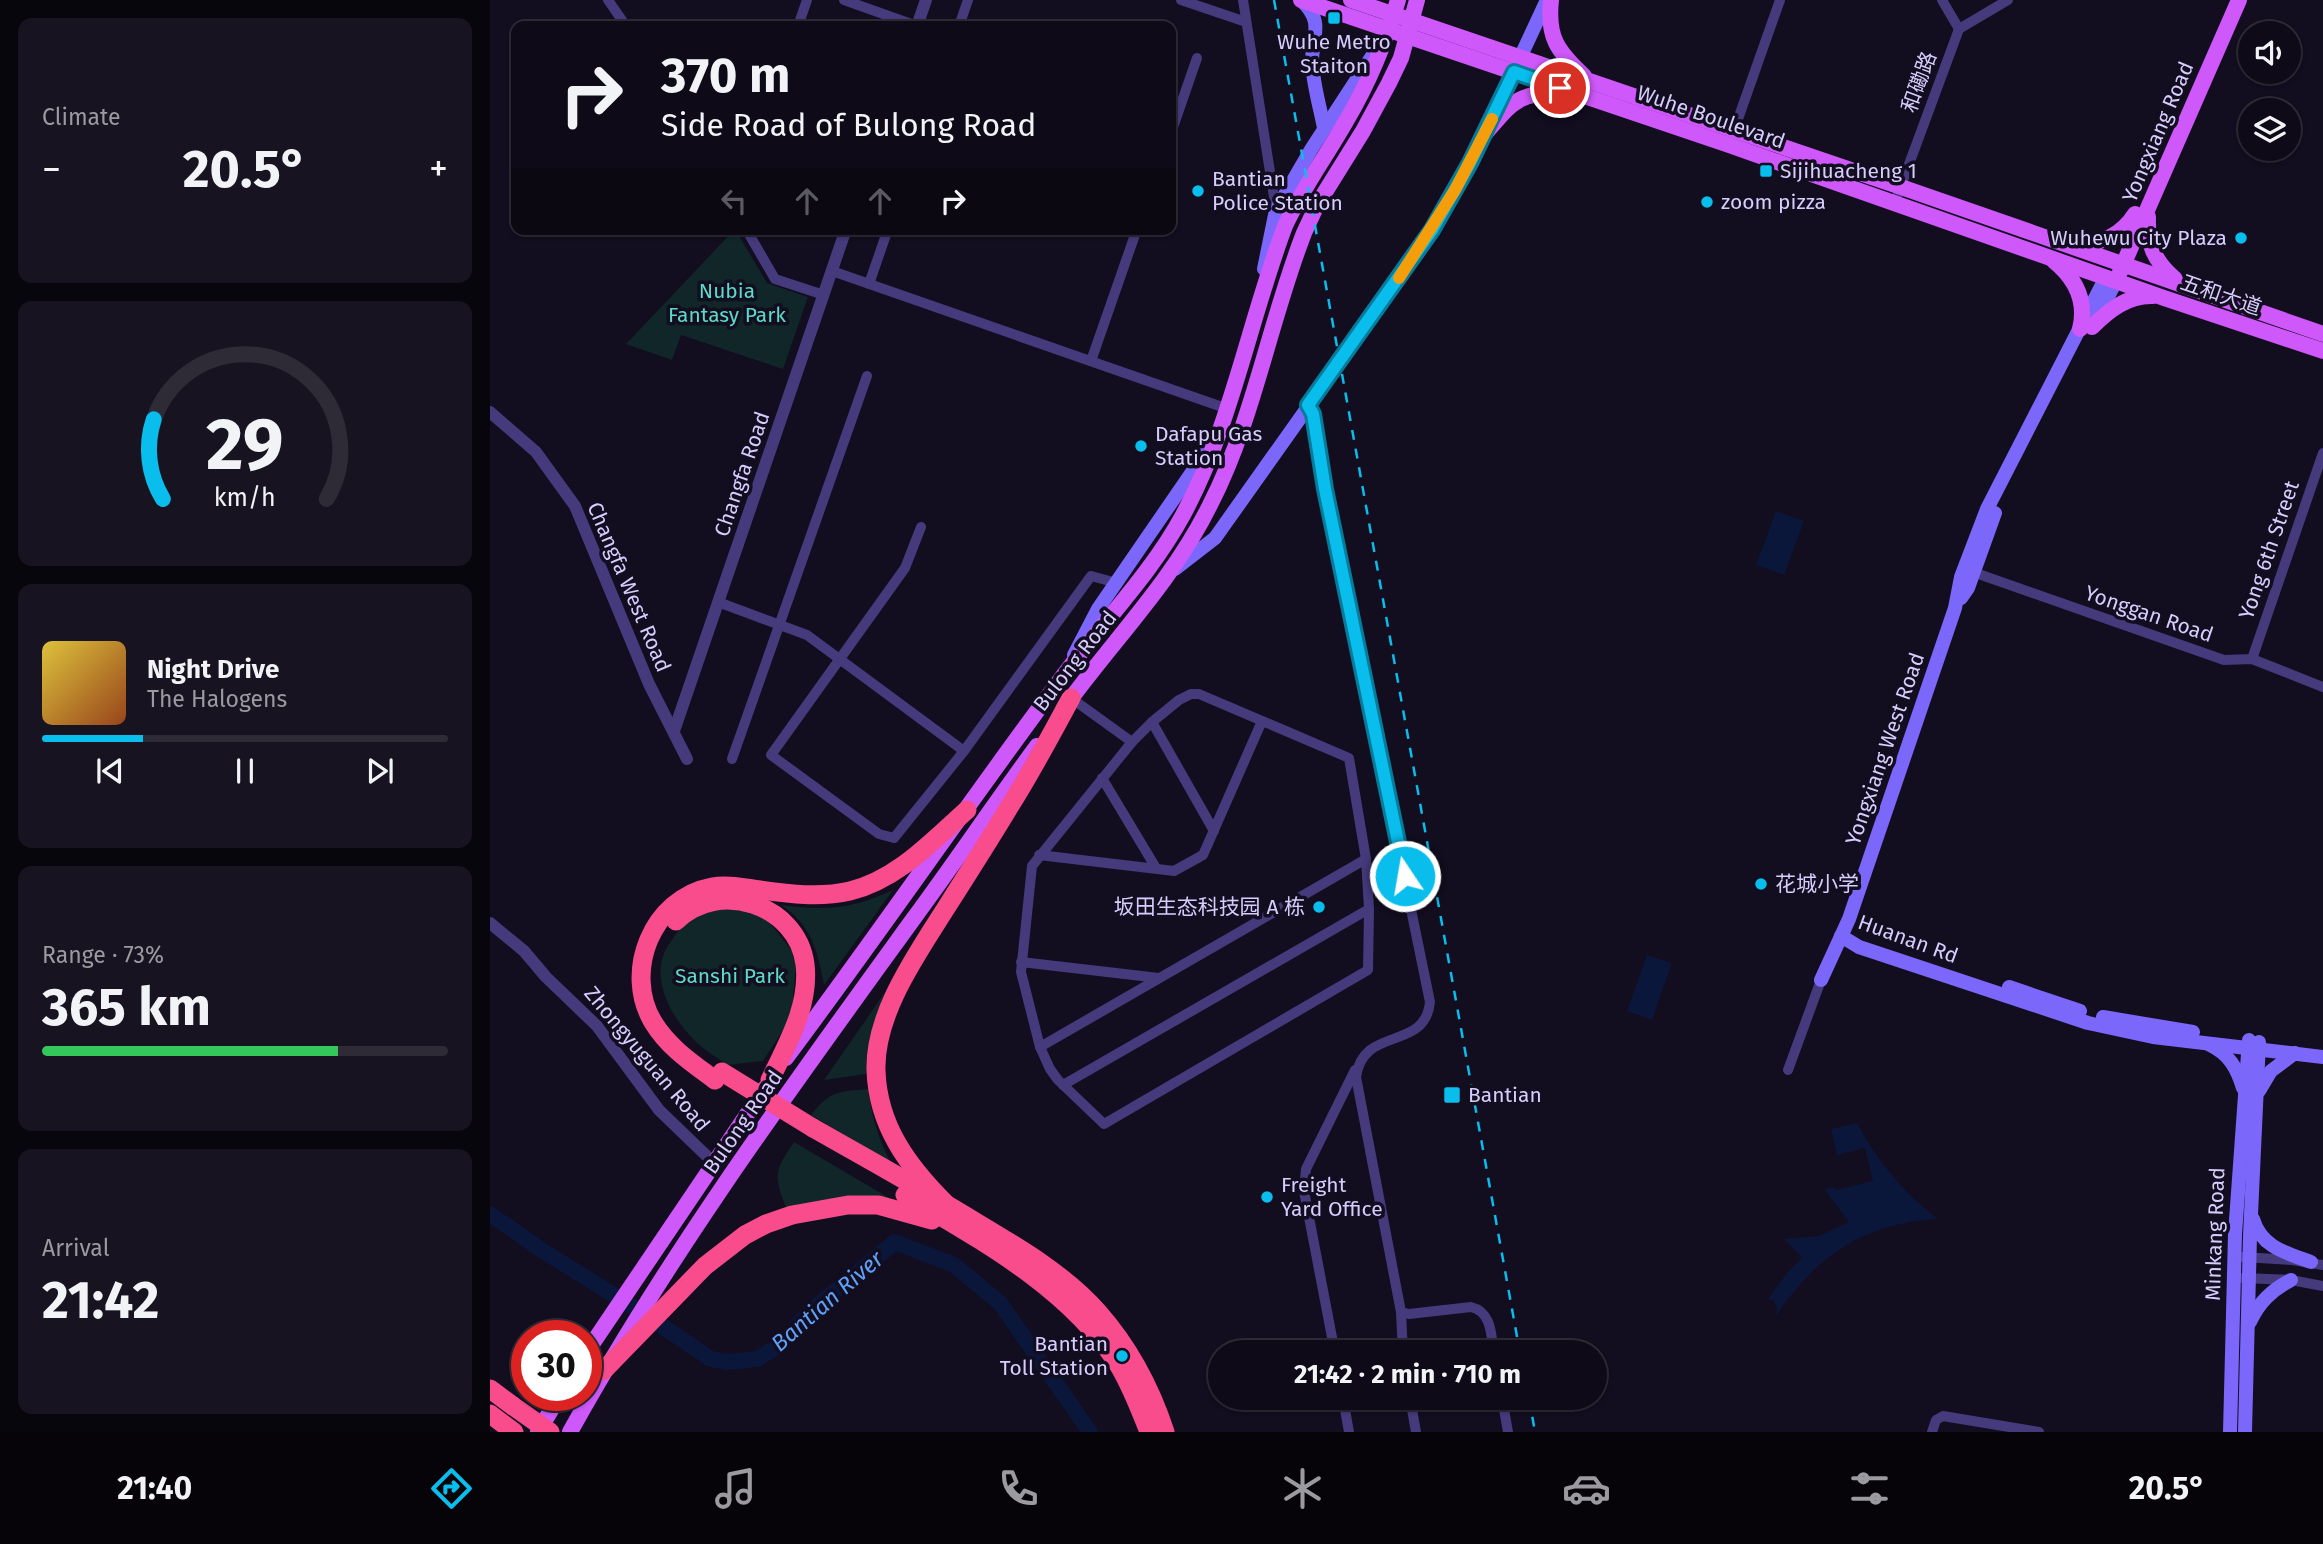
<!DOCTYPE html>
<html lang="en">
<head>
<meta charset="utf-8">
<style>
	body { margin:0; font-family:"Fira Sans","Noto Sans SC",sans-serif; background:#171320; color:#f1f3f6; height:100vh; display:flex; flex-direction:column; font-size:26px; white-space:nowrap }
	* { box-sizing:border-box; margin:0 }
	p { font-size:23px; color:#9b9aa1 }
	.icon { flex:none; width:38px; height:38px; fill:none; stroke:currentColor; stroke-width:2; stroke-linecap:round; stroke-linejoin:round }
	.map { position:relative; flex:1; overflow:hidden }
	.details { display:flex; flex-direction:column; gap:18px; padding:18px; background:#08060d; width:490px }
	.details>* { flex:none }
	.guide { position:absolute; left:21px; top:21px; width:665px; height:214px; border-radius:14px; box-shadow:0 2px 5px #0004,0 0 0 2px #2e2b36; background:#0e0a17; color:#f1f3f6; overflow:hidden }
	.buttons { position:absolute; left:1748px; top:21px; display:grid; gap:14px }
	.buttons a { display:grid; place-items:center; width:63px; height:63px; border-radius:50%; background:#0e0a17; box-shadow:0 2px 5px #0004,0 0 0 2px #2e2b36; font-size:35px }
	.speed { position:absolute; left:21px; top:1320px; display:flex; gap:14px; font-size:35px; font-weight:700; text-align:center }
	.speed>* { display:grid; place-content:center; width:91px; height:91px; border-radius:50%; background:#0e0a17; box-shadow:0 2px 5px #0004,0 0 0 2px #2e2b36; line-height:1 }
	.speed .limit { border:10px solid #d22; background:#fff; color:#111 }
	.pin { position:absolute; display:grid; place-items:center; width:60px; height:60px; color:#fff; margin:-30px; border:4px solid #fff; border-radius:50%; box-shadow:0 2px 7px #0007 }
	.me { position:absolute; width:77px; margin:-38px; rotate:348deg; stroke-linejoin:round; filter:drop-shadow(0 0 5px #0008) }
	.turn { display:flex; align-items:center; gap:24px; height:147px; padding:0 35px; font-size:32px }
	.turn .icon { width:91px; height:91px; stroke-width:2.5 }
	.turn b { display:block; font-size:49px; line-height:60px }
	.lanes { display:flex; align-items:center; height:66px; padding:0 35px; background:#0003; justify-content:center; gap:35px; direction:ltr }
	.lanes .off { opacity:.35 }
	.big { font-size:52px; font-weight:700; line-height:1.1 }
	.details .tile { flex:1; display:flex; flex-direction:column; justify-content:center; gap:10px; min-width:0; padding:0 24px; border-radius:14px; background:#171320 }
	.details .dial { align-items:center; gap:0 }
	.dial svg { height:182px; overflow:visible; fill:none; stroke:#2e2b36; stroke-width:7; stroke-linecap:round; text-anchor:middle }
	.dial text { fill:#f1f3f6; stroke:none }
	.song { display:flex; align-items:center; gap:21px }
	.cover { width:84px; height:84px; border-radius:10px; background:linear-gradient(135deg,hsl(50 70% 55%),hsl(20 70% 35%)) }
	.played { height:7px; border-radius:4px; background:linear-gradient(90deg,#09bded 25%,#2e2b36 25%) }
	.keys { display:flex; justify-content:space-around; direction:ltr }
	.heat { display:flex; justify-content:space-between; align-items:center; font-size:38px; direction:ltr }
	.charge { height:10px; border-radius:5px; background:linear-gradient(90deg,#34c759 73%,#2e2b36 0) }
	.trip { position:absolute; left:718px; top:1340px; width:399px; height:70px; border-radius:35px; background:#0e0a17; box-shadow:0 2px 5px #0004,0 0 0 2px #2e2b36; font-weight:700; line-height:70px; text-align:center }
	.tabs { display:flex; height:112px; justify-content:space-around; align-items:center; background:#060409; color:#9b9aa1 }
	.tabs .icon { width:49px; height:49px }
	.tabs .selected { color:#09bded }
	.tabs b { font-size:32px; color:#f1f3f6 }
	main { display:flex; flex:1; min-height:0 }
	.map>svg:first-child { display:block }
	.green { fill:#102628 }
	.water { fill:#0b173a }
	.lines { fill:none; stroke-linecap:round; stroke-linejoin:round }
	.river { stroke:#0b173a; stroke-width:16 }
	.minor { stroke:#443a7c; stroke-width:10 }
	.tertiary { stroke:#443a7c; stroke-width:12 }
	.secondary { stroke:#7b67f9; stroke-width:14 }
	.primary { stroke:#ce58f9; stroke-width:16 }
	.motorway { stroke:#f84c8c; stroke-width:19 }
	.rail { stroke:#09bded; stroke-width:2.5; stroke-dasharray:10 9; stroke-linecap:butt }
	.motorway-bridge { stroke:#f84c8c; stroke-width:19 }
	.route-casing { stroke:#067b9a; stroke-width:18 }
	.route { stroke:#09bded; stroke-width:12 }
	.slow { stroke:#f59e0b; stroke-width:12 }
	.poi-dot { fill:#09bded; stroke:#120d1f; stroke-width:2.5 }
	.labels { text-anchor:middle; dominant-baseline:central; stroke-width:7; stroke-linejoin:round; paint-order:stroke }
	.poi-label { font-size:21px; fill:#d7cdfd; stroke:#120d1f; text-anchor:start }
	.street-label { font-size:21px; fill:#d7cdfd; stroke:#120d1f }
	.park-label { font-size:21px; fill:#5cdac8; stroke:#120d1f }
	.water-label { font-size:23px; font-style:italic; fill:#5fa1f9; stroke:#120d1f }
</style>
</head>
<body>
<main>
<section class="details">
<div class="tile"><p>Climate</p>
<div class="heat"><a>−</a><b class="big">20.5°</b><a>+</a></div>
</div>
<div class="tile dial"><svg viewBox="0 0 100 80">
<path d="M14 69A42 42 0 1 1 86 69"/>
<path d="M14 69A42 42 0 0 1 10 34" stroke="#09bded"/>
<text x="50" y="56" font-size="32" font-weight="700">29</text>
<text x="50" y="72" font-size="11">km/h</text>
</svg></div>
<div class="tile">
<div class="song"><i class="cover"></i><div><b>Night Drive</b><p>The Halogens</p></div></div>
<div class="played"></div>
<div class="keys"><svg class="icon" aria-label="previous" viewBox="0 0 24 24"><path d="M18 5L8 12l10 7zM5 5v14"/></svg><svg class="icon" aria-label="pause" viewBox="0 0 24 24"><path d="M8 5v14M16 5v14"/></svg><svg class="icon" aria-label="next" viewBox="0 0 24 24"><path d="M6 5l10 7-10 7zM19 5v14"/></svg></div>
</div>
<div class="tile"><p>Range · 73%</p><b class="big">365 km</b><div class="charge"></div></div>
<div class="tile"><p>Arrival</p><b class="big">21:42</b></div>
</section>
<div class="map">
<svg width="1833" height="1432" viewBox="0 0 1833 1432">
	<rect width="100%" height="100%" fill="#120d1f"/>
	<g class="green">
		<polygon points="245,229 277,283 318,297 293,369 191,335 182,360 136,344"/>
		<path d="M403,890L334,985C328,952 321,924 291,905C336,911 362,909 403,890Z"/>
		<path d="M232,908L267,913L281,924L302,951L306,965L302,1010L296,1026L273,1061L238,1065C227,1058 216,1051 206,1042C182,1019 157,977 179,944C185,936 191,925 200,919C209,914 222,912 232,908Z"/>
		<polygon points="407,975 380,1045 376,1074 334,1080"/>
		<path d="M378,1089C382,1117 388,1138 401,1163L321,1115C341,1090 348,1092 378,1089Z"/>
		<path d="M304,1142L401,1199L348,1198L296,1207C283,1175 285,1170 304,1142Z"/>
	</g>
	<g class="water">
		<polygon points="1286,511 1314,521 1294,575 1266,565"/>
		<polygon points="1157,955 1182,963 1162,1020 1137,1011"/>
		<path d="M1367,1123C1387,1161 1414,1193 1448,1219C1374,1223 1326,1256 1285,1317L1287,1308L1283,1300L1278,1299L1297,1273L1312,1258L1294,1239L1329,1236L1359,1222L1334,1189L1345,1187L1346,1190L1383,1181L1375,1148L1347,1155L1341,1129Z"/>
	</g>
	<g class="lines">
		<g class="river">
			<polyline points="0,1214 53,1251 156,1315"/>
			<polyline points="166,1322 221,1359 236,1362 267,1359 292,1344 316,1315 405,1242 464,1265 510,1303 600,1432"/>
		</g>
		<g class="minor">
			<polyline points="118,0 136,26"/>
			<polyline points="354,0 427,26"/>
			<polyline points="691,0 756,22"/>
			<polyline points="753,0 786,210"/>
			<polyline points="1452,0 1469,29"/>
			<polyline points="308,26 317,0"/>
			<polyline points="469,26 478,0"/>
			<polyline points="681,133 707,58"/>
			<polyline points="1242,136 1290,0"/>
			<polyline points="1405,202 1469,29 1518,0"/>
			<polyline points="256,229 285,279 334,295"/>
			<polyline points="342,271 738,409"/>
			<polyline points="379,284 398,229"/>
			<polyline points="601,361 647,229"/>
			<path d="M818,405L823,414L830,466L940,1002C935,1052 873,1025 866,1077L911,1312L913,1353"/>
			<polyline points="431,527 415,568 281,755 389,834 404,838 474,751 601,576 627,583"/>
			<polyline points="1480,571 1734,660 1762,659 1833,687"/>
			<polyline points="228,602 317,635 474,751"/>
			<polyline points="1762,659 1833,453"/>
			<polygon points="701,694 709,694 859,758 876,859 879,909 878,970 614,1124 568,1080 560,1069 550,1047 531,972 542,866 642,742 662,722 689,700"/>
			<polyline points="581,698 642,742"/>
			<polyline points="662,722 724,831"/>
			<polyline points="242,759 377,376"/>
			<polyline points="612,778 666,868"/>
			<polyline points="549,855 684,871 713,855 772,721"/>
			<polyline points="531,962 669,978"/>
			<polyline points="550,1047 876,859"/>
			<polyline points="1298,1070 1331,980"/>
			<polyline points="573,1085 879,909"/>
			<polyline points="1752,1257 1802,1260 1833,1265"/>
			<polyline points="1753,1278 1801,1280 1833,1286"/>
			<path d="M911,1312L919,1314L981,1307C1002,1312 1001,1335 1004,1353"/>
			<polyline points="845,1353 814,1191 816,1169 865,1070"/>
			<polyline points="853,1398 859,1432"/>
			<polyline points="920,1398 926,1432"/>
			<polyline points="1012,1398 1018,1432"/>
			<polyline points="1442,1432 1446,1420 1453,1416 1549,1432"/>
		</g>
		<g class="tertiary">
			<polyline points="427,26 436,0"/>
			<polyline points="0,412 46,452 85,506 159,684 197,759"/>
			<polyline points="184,731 356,229"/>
			<polyline points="0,923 34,951 56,977 107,1026 169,1110 224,1163"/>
		</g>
		<g class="secondary">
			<path d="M811,0C835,22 822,36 822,62C823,84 830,107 834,128"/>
			<polyline points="774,269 786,210 822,148 886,50"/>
			<polyline points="1607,318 1626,281"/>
			<polyline points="685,569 725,538 918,266 950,217 994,135 1057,0"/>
			<polyline points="1471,598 1478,588 1505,513"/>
			<polyline points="584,655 608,609 718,449"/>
			<polyline points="1351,936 1369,947 1598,1023 1663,1037 1833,1057"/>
			<polyline points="1331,980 1359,919 1465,608 1471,577 1497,509 1616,277"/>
			<polyline points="1519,987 1590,1011"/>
			<polyline points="1613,1017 1703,1032"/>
			<path d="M1720,1045C1739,1054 1747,1068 1753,1088"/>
			<polyline points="1769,1091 1781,1071 1805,1053"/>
			<path d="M1763,1219C1771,1247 1796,1253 1821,1262"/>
			<path d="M1760,1322C1769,1302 1782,1290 1801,1280"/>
			<polyline points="1740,1432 1745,1234 1759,1040"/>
			<polyline points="1755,1432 1760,1236 1769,1042"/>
		</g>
		<g class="primary">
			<polyline points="811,0 1239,145 1674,298 1833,351"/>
			<polyline points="861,0 1411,187 1833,334"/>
			<path d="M1061,0C1057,37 1067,51 1094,76"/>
			<path d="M994,135C1022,103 1027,91 1073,94"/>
			<path d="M1658,217C1657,244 1664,261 1685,279"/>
			<path d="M1584,244C1610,245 1631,236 1645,214"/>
			<path d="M1564,261C1586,279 1597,301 1590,329"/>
			<polyline points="1630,272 1749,0"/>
			<path d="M1602,327C1619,310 1638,295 1663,296"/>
			<path d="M574,708C624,639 682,582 720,505C764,419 779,323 814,233L827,205L873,131L899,83L911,58L927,0"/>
			<path d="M296,1058C390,932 479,802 573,676C613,622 661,574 693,515C742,424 759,321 795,226C812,189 835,158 855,123C879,83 894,45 908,0"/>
			<polyline points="96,1353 275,1088"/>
			<polyline points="48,1432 70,1395"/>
			<path d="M80,1432C180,1252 303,1085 424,918C466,861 505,803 547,746"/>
		</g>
		<g class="motorway">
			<path d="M186,921C228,879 307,904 315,964C320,1006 297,1044 280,1080"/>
			<path d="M225,1080C202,1063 178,1047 163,1022C133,972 162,898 222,887C237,884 254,888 270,890C299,894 330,898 360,891C408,879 442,841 477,810"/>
			<path d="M323,1128C378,1159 434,1190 489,1224C531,1249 575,1275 608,1312C638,1346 661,1389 675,1432"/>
			<path d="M415,1195C492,1241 578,1287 628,1364C641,1385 650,1409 659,1432"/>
			<path d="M455,1203C418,1166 388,1126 386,1071C384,1014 427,954 456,908C477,875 498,842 518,809C541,773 561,735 581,698"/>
			<polyline points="113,1371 215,1266 255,1235 276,1224 302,1215 358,1205 388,1205 442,1220"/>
			<polyline points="0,1389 23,1406"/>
			<polyline points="0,1414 24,1432"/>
		</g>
		<g class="rail">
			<polyline points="784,0 1030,1353"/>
			<polyline points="1039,1398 1045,1432"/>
		</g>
		<g class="motorway-bridge">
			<polyline points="232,1072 323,1128"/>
			<polyline points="23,1406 60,1432"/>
		</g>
	</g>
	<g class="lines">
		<g class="route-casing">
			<polyline id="route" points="915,876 835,489 823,414 818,405 942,230 980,163 1024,72 1070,88"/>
		</g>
		<use href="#route" class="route"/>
		<polyline class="slow" points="909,278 965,190 1002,119"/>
	</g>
	<g class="poi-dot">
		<rect x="837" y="11" width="14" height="14" rx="3.5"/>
		<rect x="1269" y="164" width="14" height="14" rx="3.5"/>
		<circle cx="708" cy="191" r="7"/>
		<circle cx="1217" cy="202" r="7"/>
		<circle cx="1751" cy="238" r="7"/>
		<circle cx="651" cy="446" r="7"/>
		<circle cx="1271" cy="884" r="7"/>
		<circle cx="829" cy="907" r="7"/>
		<rect x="953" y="1086" width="18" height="18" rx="3.5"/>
		<circle cx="777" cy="1197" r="7"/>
		<circle cx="632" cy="1356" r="7"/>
	</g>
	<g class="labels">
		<g class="poi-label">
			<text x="844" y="42" text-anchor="middle">Wuhe Metro<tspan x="844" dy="24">Staiton</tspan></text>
			<text x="1290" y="171">Sijihuacheng 1</text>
			<text x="722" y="179">Bantian<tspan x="722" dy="24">Police Station</tspan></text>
			<text x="1231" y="202">zoom pizza</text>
			<text x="1737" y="238" text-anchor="end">Wuhewu City Plaza</text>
			<text x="665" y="434">Dafapu Gas<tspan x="665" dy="24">Station</tspan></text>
			<text x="1285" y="884">花城小学</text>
			<text x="815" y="907" text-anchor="end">坂田生态科技园 A 栋</text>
			<text x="978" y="1095">Bantian</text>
			<text x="791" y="1185">Freight<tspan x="791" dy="24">Yard Office</tspan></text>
			<text x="618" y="1344" text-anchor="end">Bantian<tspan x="618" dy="24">Toll Station</tspan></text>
		</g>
		<g class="street-label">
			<text transform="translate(1429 82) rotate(-70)">和磡路</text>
			<text transform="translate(1221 117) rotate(19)">Wuhe Boulevard</text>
			<text transform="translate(1668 132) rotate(-67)">Yongxiang Road</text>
			<text transform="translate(1731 295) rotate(19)">五和大道</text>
			<text transform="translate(252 474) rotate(-71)">Changfa Road</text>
			<text transform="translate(1779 550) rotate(-71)">Yong 6th Street</text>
			<text transform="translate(139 587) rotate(67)">Changfa West Road</text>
			<text transform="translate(1659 614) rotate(19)">Yonggan Road</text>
			<text transform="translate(585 661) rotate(-52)">Bulong Road</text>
			<text transform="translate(1395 749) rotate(-71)">Yongxiang West Road</text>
			<text transform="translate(1418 939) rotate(20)">Huanan Rd</text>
			<text transform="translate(157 1059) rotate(50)">Zhongyuguan Road</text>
			<text transform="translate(253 1122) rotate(-55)">Bulong Road</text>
			<text transform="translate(1725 1234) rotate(-88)">Minkang Road</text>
		</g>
		<g class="park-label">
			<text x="237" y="291">Nubia<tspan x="237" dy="24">Fantasy Park</tspan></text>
			<text x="240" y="976">Sanshi Park</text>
		</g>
		<g class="water-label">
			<text transform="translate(337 1301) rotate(-41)">Bantian River</text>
		</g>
	</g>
</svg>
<div class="buttons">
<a><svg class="icon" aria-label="sound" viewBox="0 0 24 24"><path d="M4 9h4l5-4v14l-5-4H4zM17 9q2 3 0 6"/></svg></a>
<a><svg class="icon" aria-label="layers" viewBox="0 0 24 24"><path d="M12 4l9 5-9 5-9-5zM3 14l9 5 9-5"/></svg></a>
</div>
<div class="speed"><div class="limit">30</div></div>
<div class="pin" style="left:1070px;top:88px;background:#d93025"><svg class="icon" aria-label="arrive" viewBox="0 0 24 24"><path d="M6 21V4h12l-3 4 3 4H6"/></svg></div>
<svg class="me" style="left:915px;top:876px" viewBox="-20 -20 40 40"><circle r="17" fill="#09bded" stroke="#fff" stroke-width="3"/><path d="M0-11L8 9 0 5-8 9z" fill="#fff"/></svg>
<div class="trip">21:42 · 2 min · 710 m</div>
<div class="guide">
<div class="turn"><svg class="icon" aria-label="right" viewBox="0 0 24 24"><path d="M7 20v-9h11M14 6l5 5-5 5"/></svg><div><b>370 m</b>Side Road of Bulong Road</div></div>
<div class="lanes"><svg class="icon off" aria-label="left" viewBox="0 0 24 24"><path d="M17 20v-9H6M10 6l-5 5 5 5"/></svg><svg class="icon off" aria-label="ahead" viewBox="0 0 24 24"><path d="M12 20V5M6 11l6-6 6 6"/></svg><svg class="icon off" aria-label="ahead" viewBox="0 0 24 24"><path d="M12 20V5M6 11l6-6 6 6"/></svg><svg class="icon" aria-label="right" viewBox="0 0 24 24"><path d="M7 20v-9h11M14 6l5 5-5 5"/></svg></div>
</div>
</div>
</main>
<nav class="tabs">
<b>21:40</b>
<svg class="icon selected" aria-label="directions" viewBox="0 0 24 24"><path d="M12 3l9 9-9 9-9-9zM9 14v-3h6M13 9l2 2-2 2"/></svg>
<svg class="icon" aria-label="music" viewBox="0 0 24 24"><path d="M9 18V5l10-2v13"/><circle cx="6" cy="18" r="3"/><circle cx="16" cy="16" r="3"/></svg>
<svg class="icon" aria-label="phone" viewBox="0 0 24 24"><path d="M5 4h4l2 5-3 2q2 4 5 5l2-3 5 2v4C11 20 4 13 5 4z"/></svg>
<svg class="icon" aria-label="climate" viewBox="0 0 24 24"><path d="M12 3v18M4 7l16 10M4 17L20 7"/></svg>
<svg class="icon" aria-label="car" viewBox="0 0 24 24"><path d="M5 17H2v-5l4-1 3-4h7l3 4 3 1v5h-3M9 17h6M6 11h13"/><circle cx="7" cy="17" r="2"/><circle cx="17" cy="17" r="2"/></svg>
<svg class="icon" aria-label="filters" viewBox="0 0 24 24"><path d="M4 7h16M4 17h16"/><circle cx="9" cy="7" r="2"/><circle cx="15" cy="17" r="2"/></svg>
<b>20.5°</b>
</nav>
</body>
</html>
